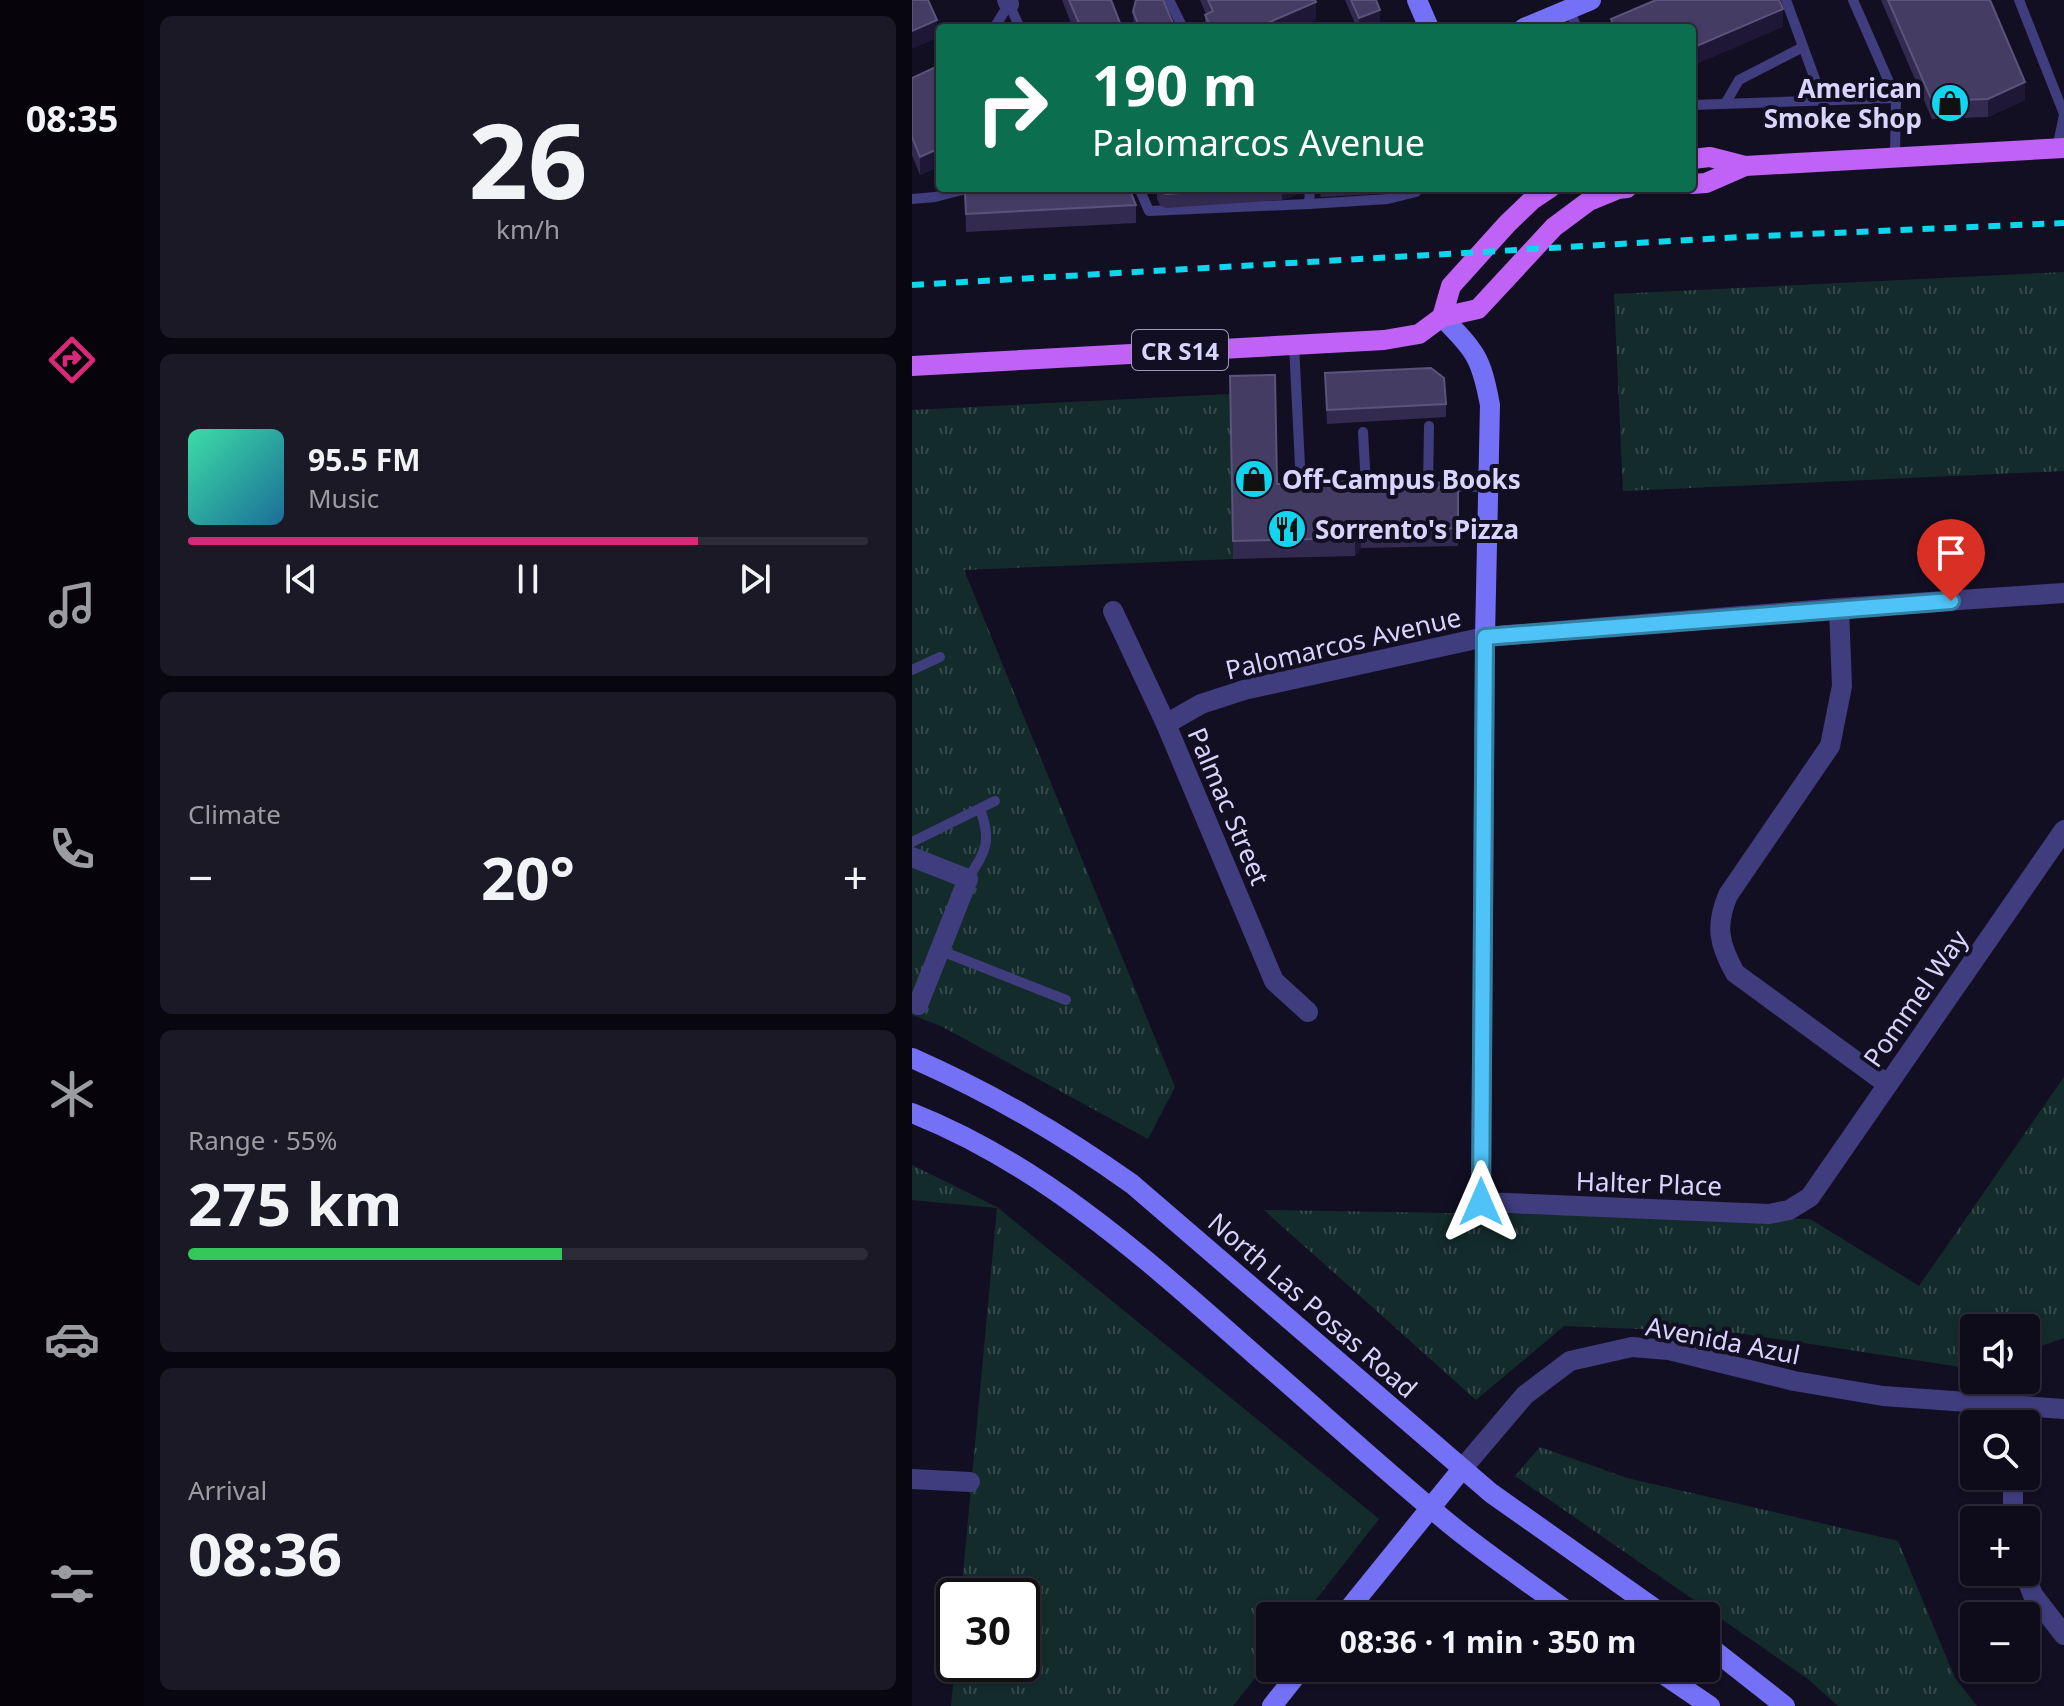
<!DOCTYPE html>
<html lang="en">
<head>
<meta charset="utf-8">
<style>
	body { margin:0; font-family:"Noto Sans",sans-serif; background:#1c1927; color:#f1f3f6; height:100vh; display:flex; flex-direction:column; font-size:30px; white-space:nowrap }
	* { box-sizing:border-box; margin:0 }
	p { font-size:26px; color:#9b9ba2 }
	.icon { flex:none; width:44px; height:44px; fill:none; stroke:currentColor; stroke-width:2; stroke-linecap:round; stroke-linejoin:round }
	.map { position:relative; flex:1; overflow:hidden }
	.panel { display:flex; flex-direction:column; gap:16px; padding:16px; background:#08060e; width:768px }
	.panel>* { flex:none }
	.hud { position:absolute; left:24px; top:24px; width:760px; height:168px; border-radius:8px; box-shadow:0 2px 6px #0004,0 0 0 2px #2e2b39; background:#0b6e4f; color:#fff; overflow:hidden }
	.tools { position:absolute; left:1048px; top:1314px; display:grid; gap:16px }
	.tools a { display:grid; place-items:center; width:80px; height:80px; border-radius:8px; background:#0e0b1a; box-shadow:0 2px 6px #0004,0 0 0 2px #2e2b39; font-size:40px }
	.speed { position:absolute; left:24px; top:1578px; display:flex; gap:16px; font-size:40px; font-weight:700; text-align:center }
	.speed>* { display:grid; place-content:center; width:104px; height:104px; border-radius:50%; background:#0e0b1a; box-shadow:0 2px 6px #0004,0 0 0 2px #2e2b39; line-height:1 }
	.speed .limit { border:4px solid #111; border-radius:12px; background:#fff; color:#111 }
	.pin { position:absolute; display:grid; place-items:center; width:68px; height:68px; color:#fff; margin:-82px -34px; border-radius:50% 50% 50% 0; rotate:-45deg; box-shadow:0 0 8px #0007 }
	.pin .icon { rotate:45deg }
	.me { position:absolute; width:88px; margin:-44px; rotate:0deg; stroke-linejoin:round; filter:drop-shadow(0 0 6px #0008) }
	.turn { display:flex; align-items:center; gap:28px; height:168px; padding:0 24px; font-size:36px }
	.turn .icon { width:104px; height:104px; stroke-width:2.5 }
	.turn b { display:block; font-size:56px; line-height:68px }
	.big { font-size:60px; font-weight:700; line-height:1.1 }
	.panel .tile { flex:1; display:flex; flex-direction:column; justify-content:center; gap:12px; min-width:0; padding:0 28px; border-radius:12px; background:#1c1927 }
	.panel .dial { align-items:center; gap:0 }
	.dial b { font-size:104px; line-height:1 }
	.song { display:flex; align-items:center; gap:24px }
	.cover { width:96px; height:96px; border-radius:12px; background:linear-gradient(135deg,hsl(160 70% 55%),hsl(200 70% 35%)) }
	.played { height:8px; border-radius:4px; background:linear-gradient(90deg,#db2777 75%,#2e2b39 75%) }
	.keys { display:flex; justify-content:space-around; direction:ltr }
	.heat { display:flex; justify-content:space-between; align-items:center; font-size:44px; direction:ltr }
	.charge { height:12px; border-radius:6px; background:linear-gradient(90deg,#34c759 55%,#2e2b39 0) }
	.trip { position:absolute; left:344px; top:1602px; width:464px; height:80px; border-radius:8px; background:#0e0b1a; box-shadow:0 2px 6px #0004,0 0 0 2px #2e2b39; font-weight:700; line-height:80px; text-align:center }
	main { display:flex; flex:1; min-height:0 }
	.menu { display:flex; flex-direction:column; width:144px; justify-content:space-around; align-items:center; background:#06040a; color:#9b9ba2 }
	.menu .icon { width:56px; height:56px }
	.menu .selected { color:#db2777 }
	.menu b { font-size:36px; color:#f1f3f6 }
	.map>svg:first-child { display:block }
	.grass { fill:url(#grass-tufts) }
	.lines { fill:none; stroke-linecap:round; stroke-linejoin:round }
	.lane { stroke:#403d7e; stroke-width:10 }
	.street { stroke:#403d7e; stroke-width:20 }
	.secondary { stroke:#7571f6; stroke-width:20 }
	.primary { stroke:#bf62f5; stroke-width:20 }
	.rail { stroke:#0fd6ed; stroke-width:6; stroke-dasharray:12 10; stroke-linecap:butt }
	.wall { fill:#322a4f }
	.shaded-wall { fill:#1e1736 }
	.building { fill:#443c62; stroke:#5b547a; stroke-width:2 }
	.route-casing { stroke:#337fa1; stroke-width:20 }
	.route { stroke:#4fc3f7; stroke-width:14 }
	.labels { text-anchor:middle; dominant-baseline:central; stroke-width:8; stroke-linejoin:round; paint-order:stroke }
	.shield { fill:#130f23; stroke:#9e99bb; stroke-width:2 }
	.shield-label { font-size:24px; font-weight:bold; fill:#d9d4fc }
	.poi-label { font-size:26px; font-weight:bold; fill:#d9d4fc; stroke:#130f23; text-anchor:start }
	.street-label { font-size:26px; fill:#d9d4fc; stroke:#130f23 }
</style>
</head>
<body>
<main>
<nav class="menu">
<b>08:35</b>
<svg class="icon selected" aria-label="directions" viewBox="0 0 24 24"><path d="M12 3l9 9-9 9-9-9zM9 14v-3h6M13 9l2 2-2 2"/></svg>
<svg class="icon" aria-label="music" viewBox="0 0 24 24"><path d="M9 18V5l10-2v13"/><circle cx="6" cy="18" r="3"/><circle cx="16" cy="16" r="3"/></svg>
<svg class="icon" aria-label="phone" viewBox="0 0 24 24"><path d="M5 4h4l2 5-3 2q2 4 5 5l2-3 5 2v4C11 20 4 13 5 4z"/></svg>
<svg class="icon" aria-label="climate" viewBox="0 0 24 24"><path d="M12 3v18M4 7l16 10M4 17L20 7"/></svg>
<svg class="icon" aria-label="car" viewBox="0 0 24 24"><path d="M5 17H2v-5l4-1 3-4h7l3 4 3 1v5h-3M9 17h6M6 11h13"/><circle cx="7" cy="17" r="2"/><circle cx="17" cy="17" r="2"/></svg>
<svg class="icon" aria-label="filters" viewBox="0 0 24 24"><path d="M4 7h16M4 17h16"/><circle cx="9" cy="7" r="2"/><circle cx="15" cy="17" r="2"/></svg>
</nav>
<section class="panel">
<div class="tile dial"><b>26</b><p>km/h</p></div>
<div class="tile">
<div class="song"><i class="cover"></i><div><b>95.5 FM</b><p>Music</p></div></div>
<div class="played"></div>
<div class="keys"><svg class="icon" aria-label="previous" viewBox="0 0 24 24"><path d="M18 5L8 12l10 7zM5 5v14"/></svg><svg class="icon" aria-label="pause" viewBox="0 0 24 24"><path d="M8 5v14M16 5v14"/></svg><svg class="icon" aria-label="next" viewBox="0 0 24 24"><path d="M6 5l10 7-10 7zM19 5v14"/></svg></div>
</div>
<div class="tile"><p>Climate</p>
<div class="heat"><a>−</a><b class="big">20°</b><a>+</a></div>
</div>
<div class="tile"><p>Range · 55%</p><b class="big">275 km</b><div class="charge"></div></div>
<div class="tile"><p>Arrival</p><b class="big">08:36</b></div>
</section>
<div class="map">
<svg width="1152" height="1706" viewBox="0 0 1152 1706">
	<defs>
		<pattern id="grass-tufts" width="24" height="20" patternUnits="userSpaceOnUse" patternTransform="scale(2)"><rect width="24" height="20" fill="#132c2b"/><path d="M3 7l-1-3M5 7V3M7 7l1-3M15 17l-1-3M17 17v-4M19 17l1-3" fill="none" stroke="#354a4b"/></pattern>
	</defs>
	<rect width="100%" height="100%" fill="#130f23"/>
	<g class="grass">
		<polygon points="1152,272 1152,471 711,491 702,294"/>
		<polygon points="318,394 321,559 52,570 263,1087 236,1139 29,1026 0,1015 0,410"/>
		<polygon points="1152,1077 1152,1338 1114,1351 1114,1328 1062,1328 1062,1369 826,1333 652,1326 564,1400 352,1210 898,1219 1007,1286"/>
		<polygon points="0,1165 85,1207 467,1519 391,1616 358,1616 358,1659 321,1706 39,1706 43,1664 110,1664 110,1596 49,1596 85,1208 0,1200"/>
		<polygon points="628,1447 715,1478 986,1541 1043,1678 1065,1706 926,1706 896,1679 603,1476"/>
	</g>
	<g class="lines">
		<g class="lane">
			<polyline points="257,0 271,28"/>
			<polyline points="874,0 911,101"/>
			<polyline points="941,0 984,98 983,157"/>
			<polyline points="1107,0 1152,114"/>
			<polyline points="97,4 108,28"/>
			<polyline points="657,9 665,28"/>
			<polyline points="82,28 97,4"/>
			<polyline points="813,104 827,80 891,47"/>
			<polyline points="780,105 984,98"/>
			<polyline points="1145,148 1152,115"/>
			<polyline points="227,188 237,211 397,204"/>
			<polyline points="398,188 397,204 476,199 504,192 506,188"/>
			<polyline points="0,199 23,197 58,188"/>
			<polyline points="382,345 389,486 398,486"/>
			<polyline points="451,432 454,486"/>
			<polyline points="438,486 577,487"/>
			<polyline points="516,487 517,426"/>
			<polyline points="0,670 28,657"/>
			<polyline points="0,842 83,801"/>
			<path d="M56,879C74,850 80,842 68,809"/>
			<polyline points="27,950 154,1000"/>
		</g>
		<g class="street">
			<polyline points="95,0 97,4"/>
			<path d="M927,608L930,686L918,746L816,895C803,926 807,944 823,973L975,1084"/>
			<polyline points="201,611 254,724 362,981 396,1012"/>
			<polyline points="573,637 569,1202 857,1214 877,1210 898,1197 1152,830"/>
			<polyline points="254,724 289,704 332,690 573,637 927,608 1152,593"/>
			<polyline points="0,857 56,879 6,1005"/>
			<polyline points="550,1469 613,1395 658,1361 720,1347 757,1350 882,1381 971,1396 1152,1409"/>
			<polyline points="0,1479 58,1482"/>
			<polyline points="1101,1520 1101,1476"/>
			<polyline points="1112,1572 1121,1595 1152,1635"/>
		</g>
		<g class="secondary">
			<polyline points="505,0 517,28"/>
			<polyline points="612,28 679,0"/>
			<path d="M530,317C564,352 569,357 578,405L573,637"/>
			<path d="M0,1058C81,1094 148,1133 220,1184L579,1493L753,1616"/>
			<path d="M0,1113C139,1168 247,1271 358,1368C420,1422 481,1478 545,1530C583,1560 623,1587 662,1616"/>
			<polyline points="431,1616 550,1469"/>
			<polyline points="794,1644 873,1706"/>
			<polyline points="742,1668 798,1706"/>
			<polyline points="360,1706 390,1668"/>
		</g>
		<g class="primary">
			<polyline points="780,159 798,157 833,166 1152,148"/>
			<polyline points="780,184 794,183 833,166"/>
			<polyline points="530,317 539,286 595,224 620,200 638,188"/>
			<polyline points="0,366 472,340 507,334 530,317 566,309 642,227 677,201 706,189 715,188"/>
		</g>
		<polyline class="rail" points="0,285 828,237 1152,223"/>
	</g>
	<g class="wall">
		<polygon points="150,0 199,0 210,28 161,28"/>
		<polygon points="288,0 403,0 404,20 386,28 293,28 293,15 294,14"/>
		<polygon points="433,0 464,0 468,23 457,28 445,28"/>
		<polygon points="969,0 1078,0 1113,100 1076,117 1020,119"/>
		<polygon points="221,12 263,28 222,28"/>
		<polygon points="28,65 28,166 8,175 0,155 0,78"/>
		<polygon points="245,188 388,188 388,193 370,200 254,208 248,205 245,199"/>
		<polygon points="406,188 498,188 482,193 409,197"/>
		<polygon points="53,192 224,205 224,223 54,232"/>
		<polygon points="413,373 534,404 534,417 415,424"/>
		<polygon points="318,376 365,484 451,490 546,487 546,546 449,548 443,556 321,559"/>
	</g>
	<g class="shaded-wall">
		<polygon points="404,2 404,20 386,28 344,28"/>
		<polygon points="871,9 871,27 780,66 780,48"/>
		<polygon points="468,10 468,23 457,28 447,28 447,18"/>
		<polygon points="25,20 25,38 0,49 0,31"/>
		<polygon points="1113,82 1113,100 1076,117 1076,99"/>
		<polygon points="28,148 28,166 8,175 8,157"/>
		<polygon points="370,188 388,188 388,193 370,200"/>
		<polygon points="482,188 498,188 482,193"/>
		<polygon points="449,531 449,548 443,556 443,538"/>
	</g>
	<g class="building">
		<polygon points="0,0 16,0 25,20 0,31"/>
		<polygon points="157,0 199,0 210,28 169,28"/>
		<polygon points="224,0 251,0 263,28 228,28 221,12"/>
		<polygon points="296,0 403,0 404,2 344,28 299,28 293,15 301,11"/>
		<polygon points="439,0 464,0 468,10 447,18"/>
		<polygon points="744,0 867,0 871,9 780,48 780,28 703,28 699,19"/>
		<polygon points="976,0 1078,0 1113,82 1076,99 1020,101"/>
		<polygon points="28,65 28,148 8,157 0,137 0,78"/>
		<polygon points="119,188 217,188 224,205 54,214 53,192"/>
		<polygon points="246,188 349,188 254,194 248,192"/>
		<polygon points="519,368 532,378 534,404 415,410 413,373"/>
		<polygon points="363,375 365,484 450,481 451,490 546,487 546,528 449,531 443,538 321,541 318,376"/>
	</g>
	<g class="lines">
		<g class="route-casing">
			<polyline id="route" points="569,1202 573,637 1039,601"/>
		</g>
		<use href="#route" class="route"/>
	</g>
	<defs>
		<g id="shop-disc" transform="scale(2)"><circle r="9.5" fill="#0fd6ed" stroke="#130f23"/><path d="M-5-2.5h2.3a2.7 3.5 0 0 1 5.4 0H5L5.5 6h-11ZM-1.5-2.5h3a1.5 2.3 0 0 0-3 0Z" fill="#111"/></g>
		<g id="restaurant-disc" transform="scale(2)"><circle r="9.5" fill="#0fd6ed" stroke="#130f23"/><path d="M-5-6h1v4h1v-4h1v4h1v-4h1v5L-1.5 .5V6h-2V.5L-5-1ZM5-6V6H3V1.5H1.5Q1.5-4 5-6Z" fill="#111"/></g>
	</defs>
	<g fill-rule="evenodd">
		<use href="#shop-disc" x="1038" y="103"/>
		<use href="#shop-disc" x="342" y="479"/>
		<use href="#restaurant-disc" x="375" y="529"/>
	</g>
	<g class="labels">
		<rect class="shield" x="220" y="330" width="96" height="40" rx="6"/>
		<g class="shield-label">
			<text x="268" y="350">CR S14</text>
		</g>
		<g class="poi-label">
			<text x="1010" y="88" text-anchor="end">American<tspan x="1010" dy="30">Smoke Shop</tspan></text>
			<text x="370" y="479">Off-Campus Books</text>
			<text x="403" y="529">Sorrento's Pizza</text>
		</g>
		<g class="street-label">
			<text transform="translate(431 643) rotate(-13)">Palomarcos Avenue</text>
			<text transform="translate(317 806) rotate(67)">Palmac Street</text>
			<text transform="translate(1003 998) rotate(-55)">Pommel Way</text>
			<text transform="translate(737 1183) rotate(2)">Halter Place</text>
			<text transform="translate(401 1305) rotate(41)">North Las Posas Road</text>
			<text transform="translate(811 1340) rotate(11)">Avenida Azul</text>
		</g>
	</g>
</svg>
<div class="tools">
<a><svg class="icon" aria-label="sound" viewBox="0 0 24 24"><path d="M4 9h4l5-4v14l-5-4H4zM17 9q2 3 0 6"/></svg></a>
<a><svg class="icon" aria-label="search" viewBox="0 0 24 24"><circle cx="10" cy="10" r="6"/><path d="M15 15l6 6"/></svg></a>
<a>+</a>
<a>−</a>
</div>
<div class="speed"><div class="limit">30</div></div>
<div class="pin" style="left:1039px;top:601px;background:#d93025"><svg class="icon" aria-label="arrive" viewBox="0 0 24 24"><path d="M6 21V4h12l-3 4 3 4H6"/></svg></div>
<svg class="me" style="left:569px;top:1202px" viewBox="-20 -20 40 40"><path d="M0-17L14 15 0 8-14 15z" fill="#4fc3f7" stroke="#fff" stroke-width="4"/></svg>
<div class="trip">08:36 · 1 min · 350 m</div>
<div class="hud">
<div class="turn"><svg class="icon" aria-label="right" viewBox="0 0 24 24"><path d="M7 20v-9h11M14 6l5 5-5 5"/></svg><div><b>190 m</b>Palomarcos Avenue</div></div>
</div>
</div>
</main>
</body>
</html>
